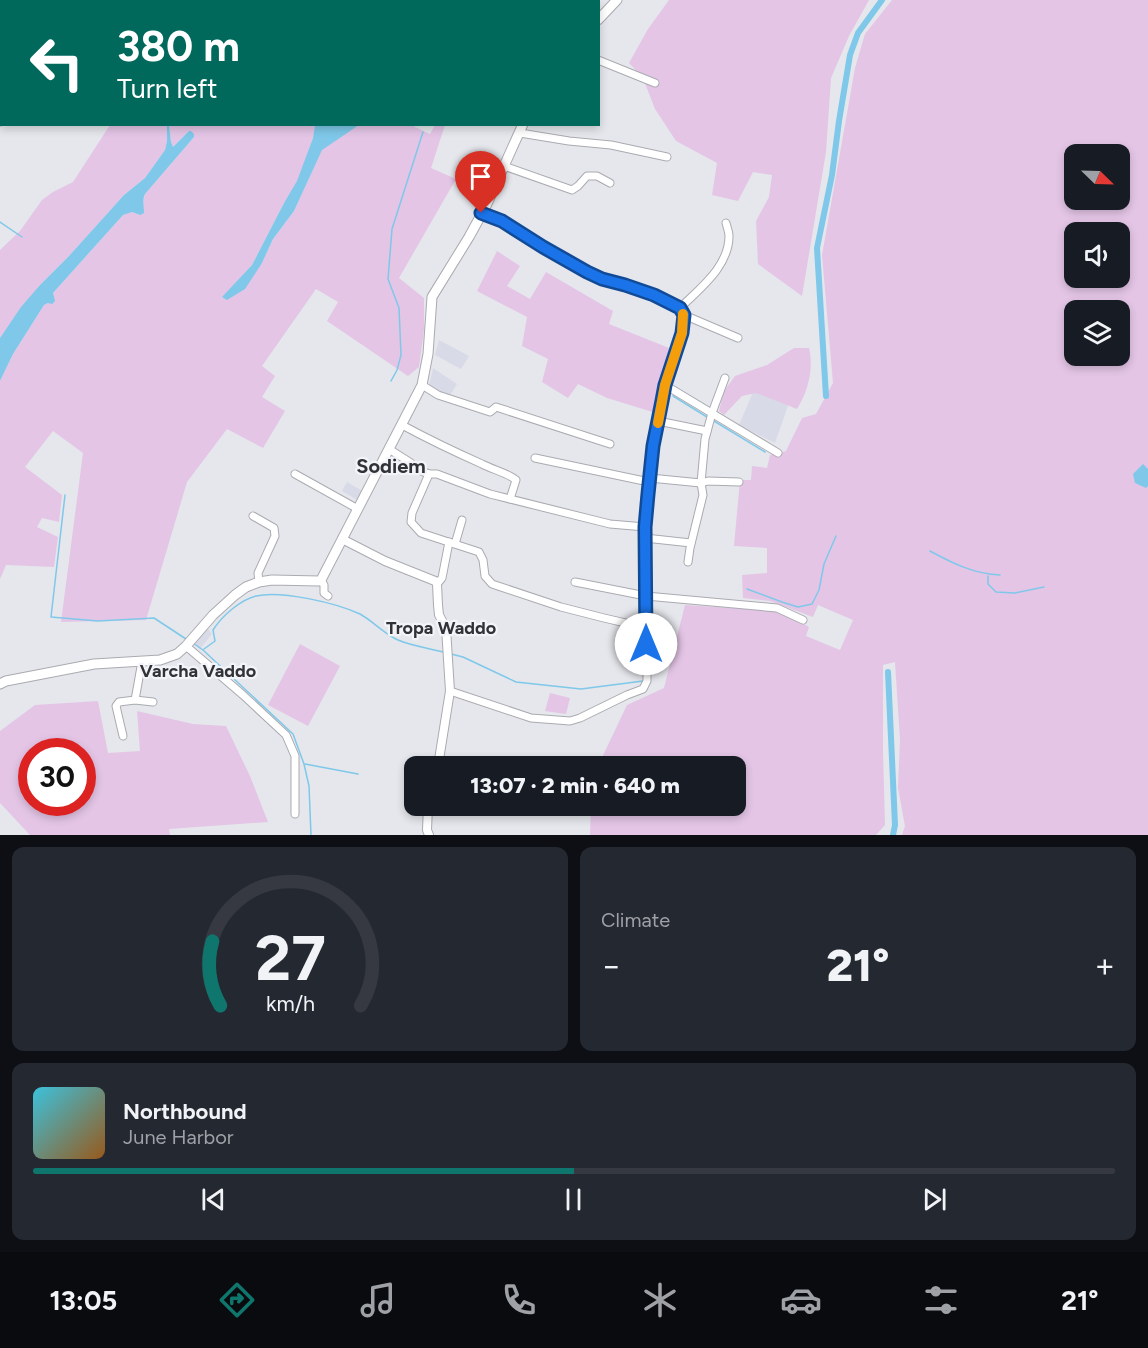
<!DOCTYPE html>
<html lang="en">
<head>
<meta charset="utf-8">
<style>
	body { margin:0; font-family:Figtree,sans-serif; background:#242831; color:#f1f3f6; height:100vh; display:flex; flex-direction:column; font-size:22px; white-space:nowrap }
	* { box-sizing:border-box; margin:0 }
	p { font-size:20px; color:#9ea1a6 }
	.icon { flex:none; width:33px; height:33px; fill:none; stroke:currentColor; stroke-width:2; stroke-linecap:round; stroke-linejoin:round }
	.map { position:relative; height:835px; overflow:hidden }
	.side { display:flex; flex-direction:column; gap:12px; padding:12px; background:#0d0f14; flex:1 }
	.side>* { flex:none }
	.hud { position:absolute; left:0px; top:0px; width:600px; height:126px; box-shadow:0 3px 9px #0003; background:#00695c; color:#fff; overflow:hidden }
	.needle { width:39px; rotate:113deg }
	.controls { position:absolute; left:1064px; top:144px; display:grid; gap:12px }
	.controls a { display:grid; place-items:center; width:66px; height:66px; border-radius:12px; background:#171b24; box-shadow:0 3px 9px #0003; font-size:30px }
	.speed { position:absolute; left:18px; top:738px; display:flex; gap:12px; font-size:30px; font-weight:700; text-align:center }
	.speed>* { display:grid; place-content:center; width:78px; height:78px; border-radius:50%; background:#171b24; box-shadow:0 3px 9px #0003; line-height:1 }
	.speed .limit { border:9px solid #d22; background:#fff; color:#111 }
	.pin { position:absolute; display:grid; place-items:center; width:51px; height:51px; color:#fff; margin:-62px -26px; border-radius:50% 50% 50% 0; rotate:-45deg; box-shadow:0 0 6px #0007 }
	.pin .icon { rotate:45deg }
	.me { position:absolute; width:66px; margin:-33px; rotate:0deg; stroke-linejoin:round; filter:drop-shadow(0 0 4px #0008) }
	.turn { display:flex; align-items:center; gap:21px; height:126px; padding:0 18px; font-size:27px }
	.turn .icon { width:78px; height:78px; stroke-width:2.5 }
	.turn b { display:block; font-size:42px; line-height:51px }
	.big { font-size:45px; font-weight:800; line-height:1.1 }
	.side .tile { flex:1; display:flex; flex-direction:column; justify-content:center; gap:9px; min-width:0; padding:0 21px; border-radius:12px; background:#242831 }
	.side .dial { align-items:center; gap:0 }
	.dial svg { height:156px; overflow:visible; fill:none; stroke:#363941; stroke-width:7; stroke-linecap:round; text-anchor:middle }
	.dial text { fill:#f1f3f6; stroke:none }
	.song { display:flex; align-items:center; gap:18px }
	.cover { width:72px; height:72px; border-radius:9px; background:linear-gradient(135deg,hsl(190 70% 55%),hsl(30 70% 35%)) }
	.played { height:6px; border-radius:3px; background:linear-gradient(90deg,#0f766e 50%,#363941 50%) }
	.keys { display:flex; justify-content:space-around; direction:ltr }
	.heat { display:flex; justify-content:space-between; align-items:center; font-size:33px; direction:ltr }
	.side .tiles { flex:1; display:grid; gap:12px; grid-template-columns:1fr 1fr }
	.tile:last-child { grid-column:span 2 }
	.trip { position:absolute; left:404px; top:756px; width:342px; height:60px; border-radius:12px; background:#171b24; box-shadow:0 3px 9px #0003; font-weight:800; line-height:60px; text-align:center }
	.dock { display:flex; height:96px; justify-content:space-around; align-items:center; background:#090b0e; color:#9ea1a6 }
	.dock .icon { width:42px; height:42px }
	.dock .current { color:#0f766e }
	.dock b { font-size:27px; color:#f1f3f6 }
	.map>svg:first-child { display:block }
	.built { fill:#d8dae7 }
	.green { fill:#e4c5e6; fill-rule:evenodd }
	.water { fill:#7fc8e9 }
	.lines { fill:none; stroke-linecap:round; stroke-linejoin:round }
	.stream { stroke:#7fc8e9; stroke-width:1.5 }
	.canal { stroke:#7fc8e9; stroke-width:6 }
	.minor-casing { stroke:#aaabb0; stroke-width:9 }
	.tertiary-casing { stroke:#aaabb0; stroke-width:10 }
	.secondary-casing { stroke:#aaabb0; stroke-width:11 }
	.minor { stroke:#fff; stroke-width:7 }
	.tertiary { stroke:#fff; stroke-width:8 }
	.secondary { stroke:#fff; stroke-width:9 }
	.route-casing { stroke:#114b97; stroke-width:15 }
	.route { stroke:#1a73e8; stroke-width:10 }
	.slow { stroke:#f59e0b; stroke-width:10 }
	.labels { text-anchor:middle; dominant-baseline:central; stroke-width:4.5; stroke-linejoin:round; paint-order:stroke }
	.neighbourhood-label { font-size:18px; font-weight:bold; fill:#313236; stroke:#f3f4fa }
	.quarter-label { font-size:20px; font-weight:bold; fill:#313236; stroke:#f3f4fa }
</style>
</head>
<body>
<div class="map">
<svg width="1148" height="835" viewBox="0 0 1148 835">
	<rect width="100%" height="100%" fill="#e5e7ec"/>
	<g class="built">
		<polygon points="439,340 469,356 461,369 435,355"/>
		<polygon points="433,368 457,384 449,397 429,386"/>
		<polygon points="756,385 790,400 775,443 739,425"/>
		<polygon points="347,482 364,492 359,501 342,491"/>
		<polygon points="206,626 212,634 200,649 191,642"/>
	</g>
	<g class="green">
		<polygon points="169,0 446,0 446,2 170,2"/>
		<polygon points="669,0 869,0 849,36 831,78 826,152 802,296 758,264 756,221 769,197 772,175 753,172 738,201 712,195 717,163 676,141 655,109 643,78 629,63 648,29"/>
		<path d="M892,0H1148V835H902L905,826L898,788L900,740L895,662L883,665V751L885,825L876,835H590L591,806H735V766H598L627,705L664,688L685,605L781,611L809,627L806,636L840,650L853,620L818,605L813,617L770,601L743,598L742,575L767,573V548L734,546L740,480H751L752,466L767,468L770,455L786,451L802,418L816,414L833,383L822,255L855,68L865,34ZM1074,154H1119V200H1074ZM1074,232H1119V278H1074ZM1074,310H1119V356H1074Z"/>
		<polygon points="365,124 411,125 430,134 435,125 445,125 431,168 456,179 399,278 424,298 424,330 419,367 408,376 327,321 338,302 316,289 262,366 275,376 262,397 285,411 263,448 227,429 187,482 146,620 61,622 83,453 53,431 25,467 62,495 59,522 42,518 37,527 58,537 54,567 6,565 0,579 0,381 13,354 44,305 48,303 53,297 53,293 123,215 132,212 140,215 145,194 194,137 189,131 173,147 171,142 169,125 315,125 313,138 298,181 284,203 252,265 223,297 262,263 273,239 294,211 322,149 359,125"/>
		<polygon points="110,125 167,125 167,141 165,150 145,178 124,195 69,256 40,285 21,308 0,338 0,250 20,231 42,200 53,192 73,182"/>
		<polygon points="497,251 520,266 507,286 530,299 546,272 613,311 609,324 669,348 656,413 607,398 578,384 568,398 542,382 548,359 522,346 527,317 477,291"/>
		<path d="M794,348H809C814,369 808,391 797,409L756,393L742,396L724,415L719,411L724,391L735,376L767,365Z"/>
		<polygon points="300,644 340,666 308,726 268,705"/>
		<polygon points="550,693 570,698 566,714 545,711"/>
		<path d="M98,701L108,753L140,751L137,711L193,724L226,726L250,776L268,822L169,829L170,835H30L0,803V731L35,705ZM32,752H82V802H32Z"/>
	</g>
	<g class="water">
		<path d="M167,125H169L171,142L173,147L189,131H191L194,134V137L145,194C142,201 144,206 144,213L140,215L132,212L123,215L53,293L55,301L52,304L48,303L44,305L13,354L0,381V338L21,307L40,285L69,256L124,195L145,178L165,150L167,141Z"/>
		<polygon points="315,125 365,125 359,125 322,150 294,211 273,239 262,263 245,289 227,300 222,297 252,265 284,203 297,181 313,138"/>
		<polygon points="1143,464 1148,469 1148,486 1146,488 1135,483 1133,474"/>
	</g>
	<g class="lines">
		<g class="stream">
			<polyline points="217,0 217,2"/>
			<polyline points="0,222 22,237"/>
			<polyline points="391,381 397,370 401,355 399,308 388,279 392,229 423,132"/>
			<polyline points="673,396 707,417"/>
			<polyline points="714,421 765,452"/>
			<polyline points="65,495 51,617 98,621 154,618 186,639"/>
			<path d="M930,551C952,563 974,574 1000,575"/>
			<polyline points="988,576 988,584 996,592 1015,593 1044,587"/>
			<polyline points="747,589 782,602 798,607 812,604 819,590 824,564 836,536"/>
			<polyline points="193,643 203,650 293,734 304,764 309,786 311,835"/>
			<path d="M204,649L215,641L213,630C222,616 240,600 256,596C281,590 336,603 360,614C373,621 384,634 398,640C412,646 429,648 443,652"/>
			<polyline points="451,654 463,657 516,682 581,689 643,681"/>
			<polyline points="305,764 358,774"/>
		</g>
		<g class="canal">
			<polyline points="826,396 817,248 832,175 839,121 850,55 858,33 882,0"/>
			<polyline points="888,672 895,825 893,835"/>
		</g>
		<g class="minor-casing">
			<g id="minor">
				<polyline points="598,60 655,83"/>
				<polyline points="520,133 569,141 611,145 667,157"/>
				<polyline points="504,166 572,190 578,186 587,176 597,176 610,183"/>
				<path d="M680,308C699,289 729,267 729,236C729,232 727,227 726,223"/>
				<polyline points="684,315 738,338"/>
				<polyline points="422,385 438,395 490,412 496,407 610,444"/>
				<polyline points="665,385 778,453"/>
				<polyline points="658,421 707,431"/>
				<path d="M402,425C428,439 455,452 482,464C491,469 510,474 516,480L510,499"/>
				<polyline points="389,449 411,463 414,468 429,474"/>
				<polyline points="535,458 649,482"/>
				<polyline points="295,474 358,509"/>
				<polyline points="650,478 701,483 708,481 739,482"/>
				<polyline points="253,516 274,528 275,536 258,573 259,582"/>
				<polyline points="645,527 610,524 490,494 437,474 429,474 412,513 411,522 421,533 479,552 483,560 485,576 492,584 561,607 604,618 647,628"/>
				<polyline points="645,538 691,543"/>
				<polyline points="455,544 462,520"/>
				<polyline points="688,562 690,548 703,495 701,483 705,439 712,413 725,378"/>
				<polyline points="321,580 324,585 324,593 328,596"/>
				<polyline points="575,582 646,596 777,608 803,620"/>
				<polyline points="437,584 442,578 449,542"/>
				<polyline points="186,646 243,695 286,735 295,756 295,814"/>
				<polyline points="450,691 531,718 570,721 580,718 627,695 643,689 647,681 647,628 645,538 648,494 653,445 665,385 682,333 684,315 680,308 654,295 625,285 602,279 572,264 543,247 502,221 481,213"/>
				<polyline points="135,700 153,702"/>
				<polyline points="123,736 116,706 119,702 135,700 142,661"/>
			</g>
		</g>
		<g class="tertiary-casing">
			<g id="tertiary">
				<polyline points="342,539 385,561 435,581 437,584 438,605 439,615 446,628 450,691 438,766"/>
				<polyline points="428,806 427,830 429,835"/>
			</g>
		</g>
		<g class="secondary-casing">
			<g id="secondary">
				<polyline points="64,2 64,0"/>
				<polyline points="598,20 617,0"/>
				<polyline points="0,121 2,120"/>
				<polyline points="0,684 6,681 94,664 160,660 177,654 186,646 213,615 235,595 246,587 259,582 272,580 319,581 321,580 422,385 428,354 432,297 469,237 486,206 523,124"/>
			</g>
		</g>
		<use href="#minor" class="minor"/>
		<use href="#tertiary" class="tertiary"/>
		<use href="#secondary" class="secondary"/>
	</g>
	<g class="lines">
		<g class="route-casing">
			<polyline id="route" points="481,213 502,221 543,247 587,272 602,279 625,285 654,295 680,308 684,315 682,333 665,385 662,401 653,446 648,494 645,527 646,644"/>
		</g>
		<use href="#route" class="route"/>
		<polyline class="slow" points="658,423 665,385 682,333 683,314"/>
	</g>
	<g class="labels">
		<g class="neighbourhood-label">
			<text x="441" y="628">Tropa Waddo</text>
			<text x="198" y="671">Varcha Vaddo</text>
		</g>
		<g class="quarter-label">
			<text x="391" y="466">Sodiem</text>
		</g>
	</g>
</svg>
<div class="controls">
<a><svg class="needle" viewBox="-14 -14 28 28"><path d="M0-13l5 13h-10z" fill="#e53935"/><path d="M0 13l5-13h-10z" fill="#9ea1a6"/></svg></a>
<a><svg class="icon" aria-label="sound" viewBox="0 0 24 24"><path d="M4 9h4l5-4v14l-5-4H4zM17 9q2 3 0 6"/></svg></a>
<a><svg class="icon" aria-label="layers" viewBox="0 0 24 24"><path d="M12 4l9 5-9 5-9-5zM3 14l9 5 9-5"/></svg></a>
</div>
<div class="speed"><div class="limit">30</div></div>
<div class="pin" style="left:481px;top:213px;background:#d93025"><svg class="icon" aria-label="arrive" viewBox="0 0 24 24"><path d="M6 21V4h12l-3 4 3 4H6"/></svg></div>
<svg class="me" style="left:646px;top:644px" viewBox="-20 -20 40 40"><circle r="19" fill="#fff"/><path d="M0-13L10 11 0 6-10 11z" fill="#1a73e8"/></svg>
<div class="trip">13:07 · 2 min · 640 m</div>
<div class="hud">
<div class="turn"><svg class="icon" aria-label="left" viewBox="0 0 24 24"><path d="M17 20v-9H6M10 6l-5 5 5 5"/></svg><div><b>380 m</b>Turn left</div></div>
</div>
</div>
<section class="side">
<div class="tiles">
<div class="tile dial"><svg viewBox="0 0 100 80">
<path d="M14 69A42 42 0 1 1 86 69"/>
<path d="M14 69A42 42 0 0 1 10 36" stroke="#0f766e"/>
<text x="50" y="56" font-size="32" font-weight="700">27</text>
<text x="50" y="72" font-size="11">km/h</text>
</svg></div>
<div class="tile"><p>Climate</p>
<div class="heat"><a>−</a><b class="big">21°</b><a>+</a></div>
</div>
<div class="tile">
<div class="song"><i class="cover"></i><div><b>Northbound</b><p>June Harbor</p></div></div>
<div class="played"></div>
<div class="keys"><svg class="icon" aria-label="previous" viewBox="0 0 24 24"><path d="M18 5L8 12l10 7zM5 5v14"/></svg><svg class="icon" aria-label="pause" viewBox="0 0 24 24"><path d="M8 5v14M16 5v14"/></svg><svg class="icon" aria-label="next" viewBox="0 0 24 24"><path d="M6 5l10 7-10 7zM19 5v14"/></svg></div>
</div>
</div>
</section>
<nav class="dock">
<b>13:05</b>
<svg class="icon current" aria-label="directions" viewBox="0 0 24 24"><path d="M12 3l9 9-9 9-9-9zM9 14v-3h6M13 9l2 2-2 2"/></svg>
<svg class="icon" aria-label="music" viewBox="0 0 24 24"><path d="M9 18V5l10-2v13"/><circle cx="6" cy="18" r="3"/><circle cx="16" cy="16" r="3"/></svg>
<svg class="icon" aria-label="phone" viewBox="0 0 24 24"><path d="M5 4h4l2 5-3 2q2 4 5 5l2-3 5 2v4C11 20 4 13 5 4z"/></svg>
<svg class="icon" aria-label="climate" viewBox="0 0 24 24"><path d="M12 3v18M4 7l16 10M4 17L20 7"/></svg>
<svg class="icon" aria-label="car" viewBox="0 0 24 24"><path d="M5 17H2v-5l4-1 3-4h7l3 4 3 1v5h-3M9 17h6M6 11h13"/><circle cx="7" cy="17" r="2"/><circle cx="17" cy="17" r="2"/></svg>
<svg class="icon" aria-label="filters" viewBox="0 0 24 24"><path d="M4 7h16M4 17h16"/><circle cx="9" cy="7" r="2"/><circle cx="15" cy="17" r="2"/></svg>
<b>21°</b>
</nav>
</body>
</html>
